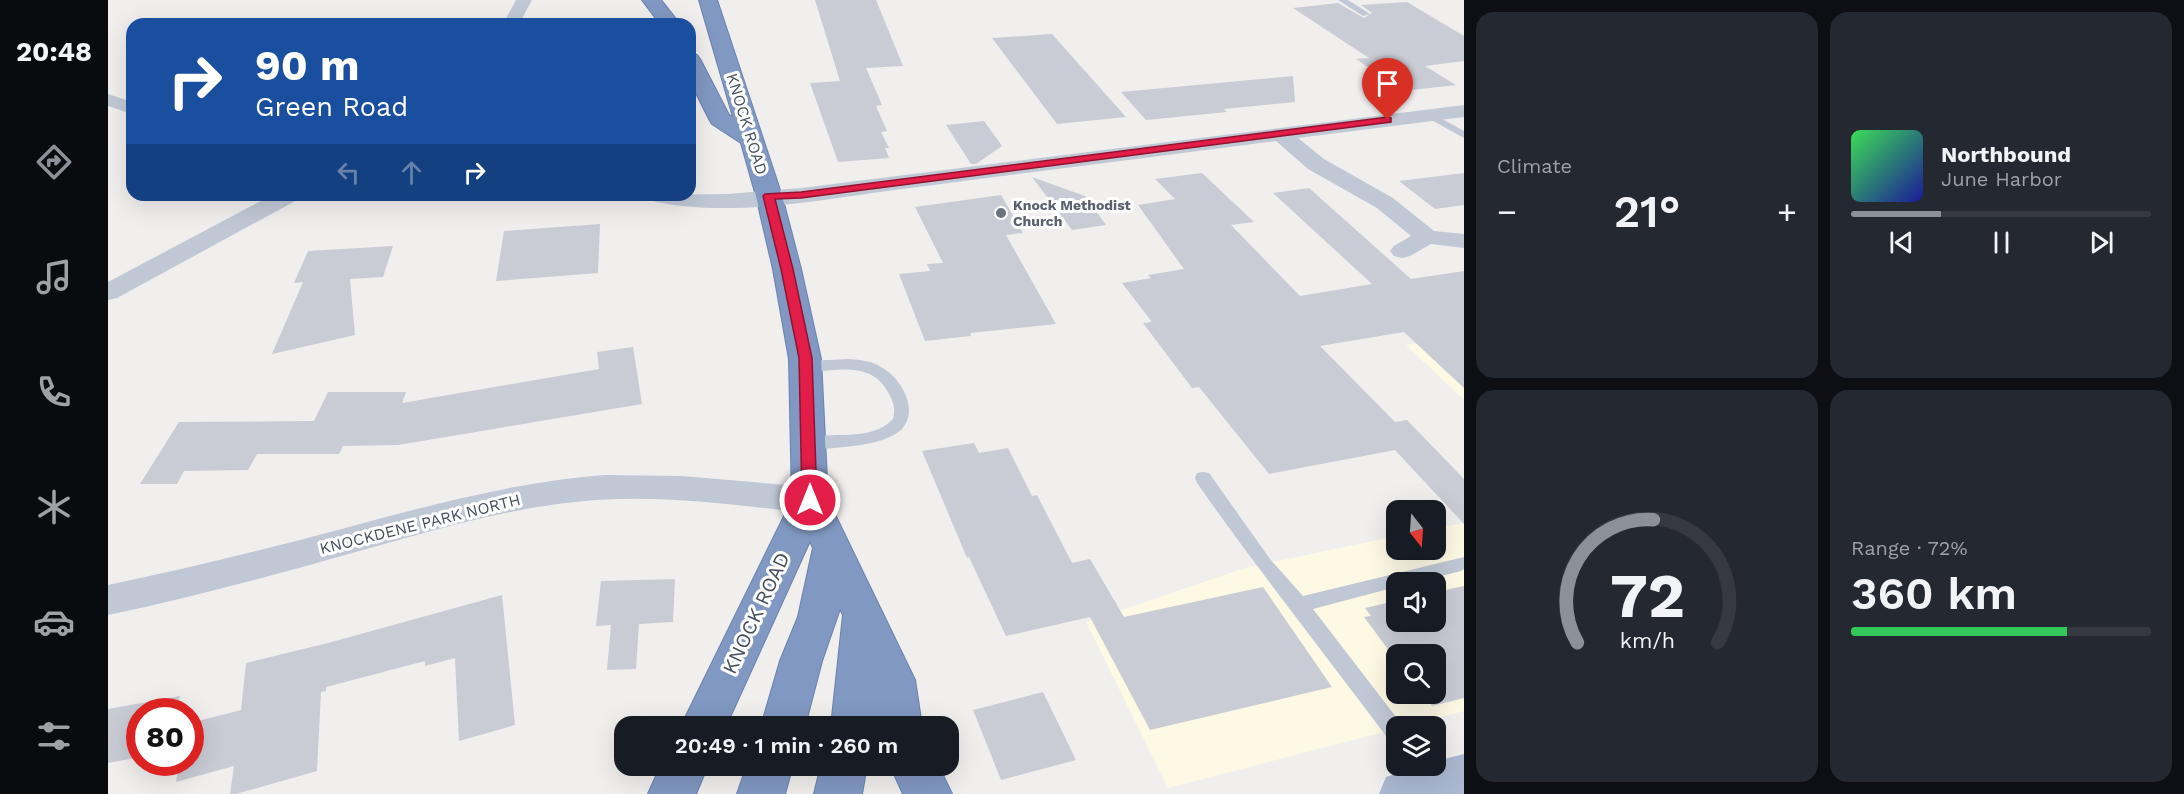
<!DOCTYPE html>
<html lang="en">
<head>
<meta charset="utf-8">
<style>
	body { margin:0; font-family:"Work Sans",sans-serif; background:#242831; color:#f1f3f6; height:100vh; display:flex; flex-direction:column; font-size:22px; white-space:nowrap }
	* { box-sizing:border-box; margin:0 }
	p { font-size:20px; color:#9ea1a6 }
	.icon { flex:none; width:33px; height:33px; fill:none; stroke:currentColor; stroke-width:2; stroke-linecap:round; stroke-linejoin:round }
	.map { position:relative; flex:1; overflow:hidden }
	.side { display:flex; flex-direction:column; gap:12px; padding:12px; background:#0d0f14; width:720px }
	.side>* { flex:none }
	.hud { position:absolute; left:18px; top:18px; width:570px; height:183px; border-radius:18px; box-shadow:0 6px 24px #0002; background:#1a4fa0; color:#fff; overflow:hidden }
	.needle { width:39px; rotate:163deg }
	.tools { position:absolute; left:1278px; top:500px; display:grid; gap:12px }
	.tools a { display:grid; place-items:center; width:60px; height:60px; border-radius:12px; background:#171b24; box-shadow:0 6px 24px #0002; font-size:30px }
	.speed { position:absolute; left:18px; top:698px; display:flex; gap:12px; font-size:30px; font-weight:700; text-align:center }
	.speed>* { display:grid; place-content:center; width:78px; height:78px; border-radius:50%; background:#171b24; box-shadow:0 6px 24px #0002; line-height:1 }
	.speed .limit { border:9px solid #d22; background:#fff; color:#111 }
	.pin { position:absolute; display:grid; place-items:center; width:51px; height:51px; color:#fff; margin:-62px -26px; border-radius:50% 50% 50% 0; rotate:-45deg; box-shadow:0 0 6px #0007 }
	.pin .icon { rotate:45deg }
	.me { position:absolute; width:66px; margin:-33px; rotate:0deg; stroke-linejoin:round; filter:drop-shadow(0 0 4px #0008) }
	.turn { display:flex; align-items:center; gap:21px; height:126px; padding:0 30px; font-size:27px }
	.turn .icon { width:78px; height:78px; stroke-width:2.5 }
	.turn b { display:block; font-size:42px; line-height:51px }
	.lanes { display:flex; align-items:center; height:57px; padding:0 30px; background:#0003; justify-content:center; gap:30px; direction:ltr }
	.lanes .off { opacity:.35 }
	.big { font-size:45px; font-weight:600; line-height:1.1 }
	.side .widget { flex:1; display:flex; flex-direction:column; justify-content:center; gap:9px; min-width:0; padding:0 21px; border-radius:18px; background:#242831 }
	.side .dial { align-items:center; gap:0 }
	.dial svg { height:156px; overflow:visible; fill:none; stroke:#363941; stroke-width:7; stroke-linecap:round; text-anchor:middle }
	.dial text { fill:#f1f3f6; stroke:none }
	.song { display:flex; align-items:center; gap:18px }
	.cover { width:72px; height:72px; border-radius:9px; background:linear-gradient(135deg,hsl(130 70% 55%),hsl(240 70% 35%)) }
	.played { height:6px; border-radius:3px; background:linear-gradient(90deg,#8c9099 30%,#363941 30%) }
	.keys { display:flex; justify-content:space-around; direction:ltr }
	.heat { display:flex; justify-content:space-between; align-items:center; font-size:33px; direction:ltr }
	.charge { height:9px; border-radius:4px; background:linear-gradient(90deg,#34c759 72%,#363941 0) }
	.side .tiles { flex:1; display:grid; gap:12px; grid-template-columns:repeat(2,1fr) }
	.trip { position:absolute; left:506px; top:716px; width:345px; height:60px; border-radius:18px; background:#171b24; box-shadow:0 6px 24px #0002; font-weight:600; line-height:60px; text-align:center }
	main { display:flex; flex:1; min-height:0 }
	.menu { display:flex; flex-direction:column; width:108px; justify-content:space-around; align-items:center; background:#090b0e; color:#9ea1a6 }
	.menu .icon { width:42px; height:42px }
	.menu .on { color:#8c9099 }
	.menu b { font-size:27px; color:#f1f3f6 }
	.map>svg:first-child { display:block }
	.commercial { fill:#fdf9e5; fill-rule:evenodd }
	.building { fill:#c9ccd4 }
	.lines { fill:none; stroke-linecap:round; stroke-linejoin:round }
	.highway-casing { stroke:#6c83ad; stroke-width:2 }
	.lane { fill:#c0c8d5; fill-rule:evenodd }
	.street { fill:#c0c8d5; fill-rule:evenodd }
	.primary { fill:#abb9d0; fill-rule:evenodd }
	.highway { fill:#8198c2; fill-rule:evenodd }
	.route { fill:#e11d48; stroke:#92132f; stroke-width:1.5 }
	.worship-dot { fill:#6b7280; stroke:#fff; stroke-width:2 }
	.labels { text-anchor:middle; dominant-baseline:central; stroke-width:6; stroke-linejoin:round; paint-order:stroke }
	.far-worship-label { font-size:14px; font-weight:bold; fill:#5b616d; stroke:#fff; text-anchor:start }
	.street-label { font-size:16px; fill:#444e5d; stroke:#fff }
	.near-street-label { font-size:20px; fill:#444e5d; stroke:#fff }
</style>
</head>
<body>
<main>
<nav class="menu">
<b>20:48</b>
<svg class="icon on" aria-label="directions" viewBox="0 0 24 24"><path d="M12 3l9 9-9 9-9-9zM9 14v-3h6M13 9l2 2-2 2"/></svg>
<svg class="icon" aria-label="music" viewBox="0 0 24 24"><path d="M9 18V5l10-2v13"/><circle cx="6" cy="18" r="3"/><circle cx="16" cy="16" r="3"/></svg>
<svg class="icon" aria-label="phone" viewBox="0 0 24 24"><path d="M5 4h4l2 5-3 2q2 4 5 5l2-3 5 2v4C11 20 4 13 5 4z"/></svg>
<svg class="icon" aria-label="climate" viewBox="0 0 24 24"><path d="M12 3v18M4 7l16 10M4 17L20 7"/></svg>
<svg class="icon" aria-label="car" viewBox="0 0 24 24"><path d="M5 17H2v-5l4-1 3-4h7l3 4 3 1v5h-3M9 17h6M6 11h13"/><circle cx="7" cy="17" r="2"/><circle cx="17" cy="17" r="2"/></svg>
<svg class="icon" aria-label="filters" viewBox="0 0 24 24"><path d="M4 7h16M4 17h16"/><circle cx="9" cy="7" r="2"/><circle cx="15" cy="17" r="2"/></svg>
</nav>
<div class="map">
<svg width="1356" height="794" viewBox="0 0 1356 794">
	<rect width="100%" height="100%" fill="#f1eeee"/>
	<g class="commercial">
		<polygon points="1356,334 1356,400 1298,345"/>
		<path d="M1356,523V711L1299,726H1288V729L1060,788L978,622L1137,568L1156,564L1288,536V549H1328V528ZM1288,582H1328V621H1288ZM1288,654H1328V693H1288Z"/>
	</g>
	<g class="building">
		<polygon points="707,0 768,0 795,66 758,68 774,105 768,106 779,131 773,132 781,148 777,148 781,158 730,162 702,83 732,81"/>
		<polygon points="1299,2 1356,36 1356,61 1317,66 1348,85 1295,91 1248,59 1261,58 1185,8 1230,3 1256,18 1264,13 1253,5"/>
		<polygon points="944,34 1018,117 949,124 884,38"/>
		<polygon points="1185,76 1187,102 1116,109 1119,112 1038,120 1013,92"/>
		<polygon points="876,121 894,146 868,164 863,164 838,125"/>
		<polygon points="1094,173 1146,222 1123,225 1192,296 1264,284 1165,193 1201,188 1303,279 1356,271 1356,388 1296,332 1212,346 1287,422 1299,420 1356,479 1356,524 1287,450 1161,474 1091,387 1084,388 1035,323 1044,322 1014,283 1043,278 1040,275 1076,269 1030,205 1067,199 1047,179"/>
		<polygon points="1356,173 1356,205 1327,209 1291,181"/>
		<polygon points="924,177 977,196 998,225 964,230"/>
		<polygon points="893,195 915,233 898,235 948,324 862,333 863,336 817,341 791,274 822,271 819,264 835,263 807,207"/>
		<polygon points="492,224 490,273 388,281 396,231"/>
		<polygon points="285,246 275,277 242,279 247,335 164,354 195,282 186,283 200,251"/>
		<polygon points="525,347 534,404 290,445 235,446 231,454 149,454 140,470 76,471 69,484 32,484 71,422 206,421 220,392 298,392 294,403 491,369 489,352"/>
		<polygon points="866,443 871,453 900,448 924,496 929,495 964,563 982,559 1016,617 1155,587 1224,687 1042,730 982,617 898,636 861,557 859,558 814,451"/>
		<polygon points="567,579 565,622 531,624 528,669 499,670 503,625 488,626 493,581"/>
		<polygon points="1356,586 1356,698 1324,706 1314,693 1328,693 1328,654 1288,654 1288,660 1256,617 1263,616 1257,608 1288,601 1288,621 1328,621 1328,592"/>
		<polygon points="394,595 407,725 351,741 347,658 317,666 317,661 218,687 218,691 213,692 209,771 128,794 122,794 126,766 68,782 71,762 82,762 82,723 133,710 138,663 220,643"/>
		<polygon points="935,692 968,760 893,780 865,710"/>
		<polygon points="72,696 68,711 32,711 32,757 0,763 0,709"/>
	</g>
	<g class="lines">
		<g class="highway-casing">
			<g id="highway">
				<polygon points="534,0 553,0 572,24 552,24"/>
				<polygon points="591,0 609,0 674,196 693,269 713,359 720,500 807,680 814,726 770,726 768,716 767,726 723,726 735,615 732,609 714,661 697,726 653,726 672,661 690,617 705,548 702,541 618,726 573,726 684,500 681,359 665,269 648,196 633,143 604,124 601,119 582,81 582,53 589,55 592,59 621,115 625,117"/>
				<polygon points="553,765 600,765 588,794 540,794"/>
				<polygon points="639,765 685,765 677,794 629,794"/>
				<polygon points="713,765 759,765 754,794 706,794"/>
				<polygon points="782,765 830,765 844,794 795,794"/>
			</g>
		</g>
		<g class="lane">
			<polygon points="1230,0 1240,0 1262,14 1255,16"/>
			<polygon points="1322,112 1356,131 1356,138 1318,117 1318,113"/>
			<path d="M742,359C752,360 764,361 773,367C792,377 812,409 794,429C780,442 755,445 737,447C724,448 708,451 695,447L693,443L695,439C724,430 762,443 785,419C788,408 785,401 780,392C757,350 703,383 691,366L698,361Z"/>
			<path d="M1095,472L1101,473L1162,559L1195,596L1356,557V569L1353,571L1309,582H1288V587L1205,609L1295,726H1288V743L1281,740C1217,654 1150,570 1089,483L1087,478L1089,473Z"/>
		</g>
		<g class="street">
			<polygon points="408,0 424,0 411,24 395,24"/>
			<polygon points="0,94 24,102 24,114 0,106"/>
			<path d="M1356,105V117L1190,138L1216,159L1285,198L1326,231L1356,234V248L1323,244L1302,256L1294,258L1286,256L1282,251L1286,246L1303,236L1269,208L1200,169L1168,141C1046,157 924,172 802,188C720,198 622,220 540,200L537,195L620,194L693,188Z"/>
			<polygon points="164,195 192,195 189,200 9,298 0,300 0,282"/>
			<path d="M497,475L574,476L702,487L713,491L718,500L713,509L702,513C624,505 545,493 467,502C389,510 313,534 237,555C159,577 80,598 0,615V585C77,569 154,550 230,530C318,506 406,482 497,475Z"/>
		</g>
		<polygon class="primary" points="1356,754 1356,794 1271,794 1278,777 1315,765 1328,765 1328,761"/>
		<use href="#highway" class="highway"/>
	</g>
	<polygon class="route" points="1280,117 1283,118 1283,122 693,198 667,199 685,269 704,358 709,500 707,504 696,504 694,500 691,358 673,269 655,196 657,194 693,192"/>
	<circle class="worship-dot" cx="893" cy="213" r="6"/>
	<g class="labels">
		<g class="far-worship-label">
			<text x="905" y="205">Knock Methodist<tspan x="905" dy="16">Church</tspan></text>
		</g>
		<g class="street-label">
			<text transform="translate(639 124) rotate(73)">KNOCK ROAD</text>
			<text transform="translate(312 524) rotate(-14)">KNOCKDENE PARK NORTH</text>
		</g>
		<g class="near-street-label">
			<text transform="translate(648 613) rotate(-65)">KNOCK ROAD</text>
		</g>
	</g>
</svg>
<div class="tools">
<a><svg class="needle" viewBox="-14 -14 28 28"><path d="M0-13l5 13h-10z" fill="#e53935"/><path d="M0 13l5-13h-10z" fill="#9ea1a6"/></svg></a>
<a><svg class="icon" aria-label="sound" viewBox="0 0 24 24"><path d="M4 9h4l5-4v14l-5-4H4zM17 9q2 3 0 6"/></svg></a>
<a><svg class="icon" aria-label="search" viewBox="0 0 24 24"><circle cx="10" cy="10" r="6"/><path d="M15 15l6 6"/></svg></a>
<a><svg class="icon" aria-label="layers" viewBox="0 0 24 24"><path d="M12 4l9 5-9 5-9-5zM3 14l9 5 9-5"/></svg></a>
</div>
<div class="speed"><div class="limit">80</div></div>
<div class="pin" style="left:1280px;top:120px;background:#d93025"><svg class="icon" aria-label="arrive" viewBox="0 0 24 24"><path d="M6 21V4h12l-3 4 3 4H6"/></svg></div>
<svg class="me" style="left:702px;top:500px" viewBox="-20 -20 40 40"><circle r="17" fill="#e11d48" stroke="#fff" stroke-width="3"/><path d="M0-11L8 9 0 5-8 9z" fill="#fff"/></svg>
<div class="trip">20:49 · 1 min · 260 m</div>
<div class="hud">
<div class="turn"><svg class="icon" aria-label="right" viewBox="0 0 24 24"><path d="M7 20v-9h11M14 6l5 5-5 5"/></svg><div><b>90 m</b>Green Road</div></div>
<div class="lanes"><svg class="icon off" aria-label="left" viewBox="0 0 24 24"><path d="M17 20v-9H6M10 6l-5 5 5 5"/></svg><svg class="icon off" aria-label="ahead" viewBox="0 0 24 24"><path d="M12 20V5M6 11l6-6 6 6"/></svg><svg class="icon" aria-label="right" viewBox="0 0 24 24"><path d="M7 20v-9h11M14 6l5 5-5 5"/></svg></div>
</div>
</div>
<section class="side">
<div class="tiles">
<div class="widget"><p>Climate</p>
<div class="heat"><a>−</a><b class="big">21°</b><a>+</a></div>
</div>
<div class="widget">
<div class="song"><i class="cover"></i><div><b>Northbound</b><p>June Harbor</p></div></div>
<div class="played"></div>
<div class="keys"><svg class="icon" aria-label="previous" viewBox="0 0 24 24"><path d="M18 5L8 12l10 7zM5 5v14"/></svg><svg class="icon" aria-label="pause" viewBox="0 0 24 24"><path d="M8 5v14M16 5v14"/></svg><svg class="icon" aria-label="next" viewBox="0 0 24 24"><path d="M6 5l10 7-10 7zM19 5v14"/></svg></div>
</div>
<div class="widget dial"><svg viewBox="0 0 100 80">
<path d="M14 69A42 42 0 1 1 86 69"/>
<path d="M14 69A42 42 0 0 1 53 6" stroke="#8c9099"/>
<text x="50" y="56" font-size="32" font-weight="700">72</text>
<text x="50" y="72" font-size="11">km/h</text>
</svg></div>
<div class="widget"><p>Range · 72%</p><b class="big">360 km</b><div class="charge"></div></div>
</div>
</section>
</main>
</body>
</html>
